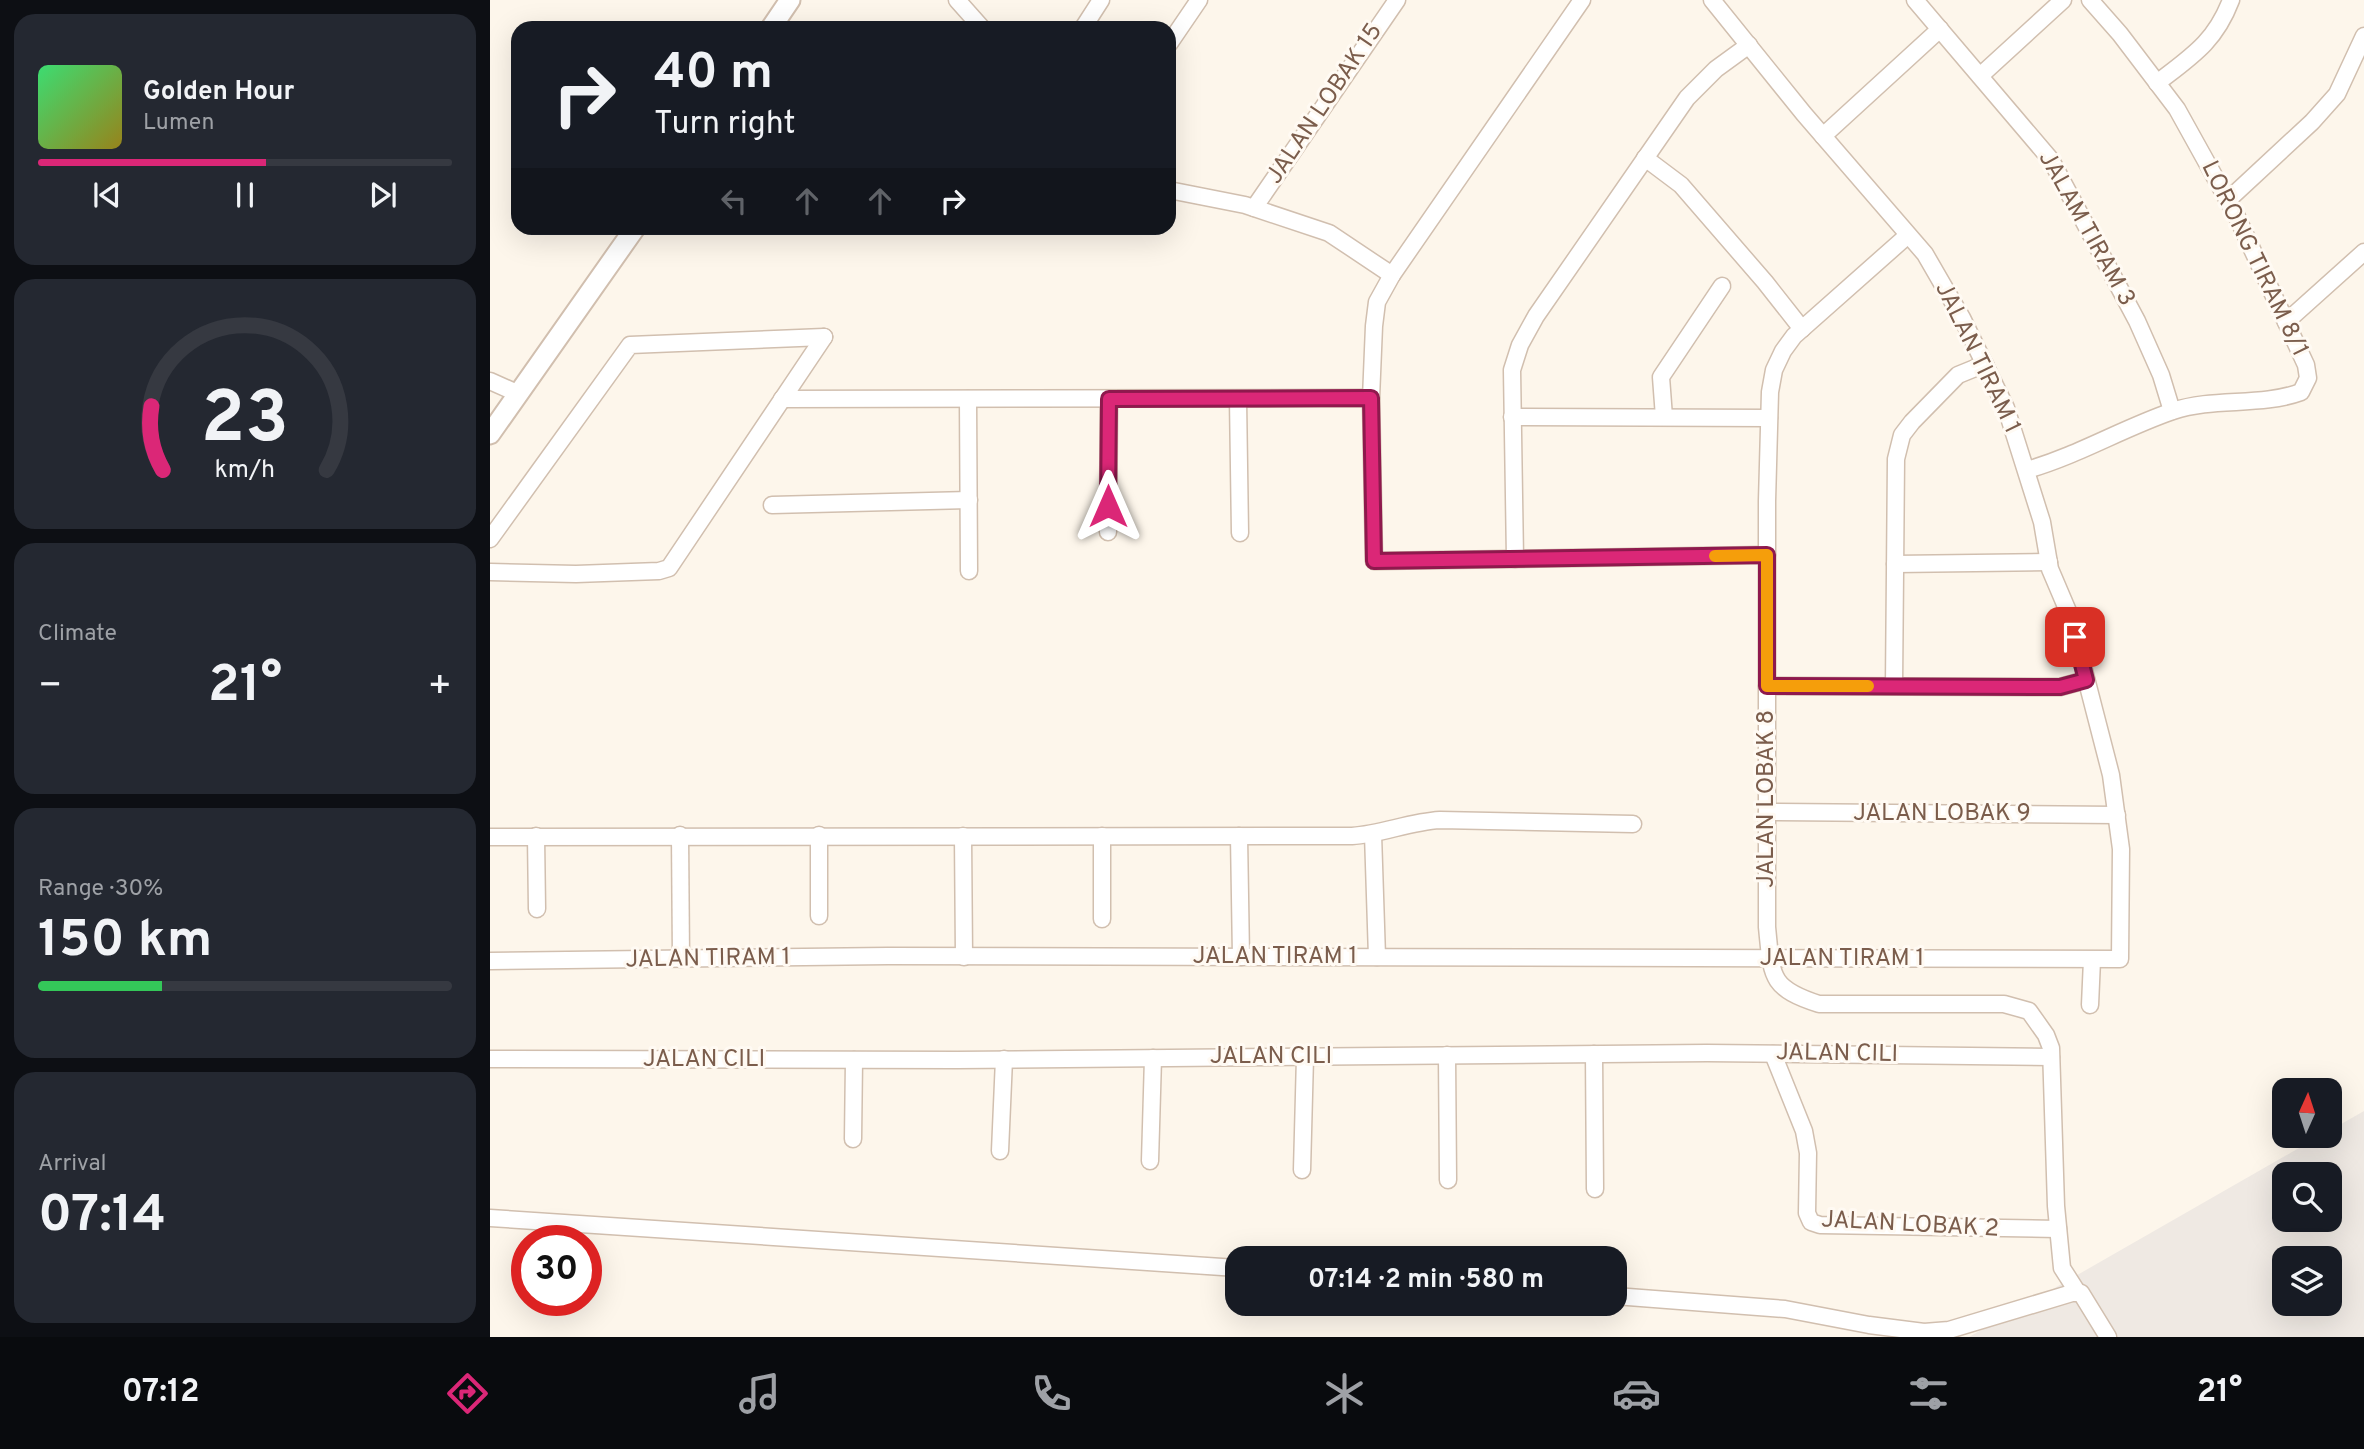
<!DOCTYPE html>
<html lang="en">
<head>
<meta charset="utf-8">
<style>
	body { margin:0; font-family:Overpass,sans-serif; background:#242831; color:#f1f3f6; height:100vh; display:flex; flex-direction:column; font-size:26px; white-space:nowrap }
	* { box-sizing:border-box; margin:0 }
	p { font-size:23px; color:#9ea1a6 }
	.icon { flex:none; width:38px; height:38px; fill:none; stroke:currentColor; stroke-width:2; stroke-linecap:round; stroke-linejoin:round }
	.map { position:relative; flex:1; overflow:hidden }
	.details { display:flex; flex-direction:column; gap:14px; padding:14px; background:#0d0f14; width:490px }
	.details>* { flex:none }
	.guide { position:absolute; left:21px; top:21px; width:665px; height:214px; border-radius:21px; box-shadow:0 7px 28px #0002; background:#171b24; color:#f1f3f6; overflow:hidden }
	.needle { width:46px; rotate:3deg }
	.controls { position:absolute; left:1782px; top:1078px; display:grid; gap:14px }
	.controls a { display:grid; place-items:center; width:70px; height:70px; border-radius:14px; background:#171b24; box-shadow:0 7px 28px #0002; font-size:35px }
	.speed { position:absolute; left:21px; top:1225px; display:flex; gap:14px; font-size:35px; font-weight:700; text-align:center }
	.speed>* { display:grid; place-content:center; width:91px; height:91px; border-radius:50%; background:#171b24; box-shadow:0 7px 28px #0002; line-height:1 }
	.speed .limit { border:10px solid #d22; background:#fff; color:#111 }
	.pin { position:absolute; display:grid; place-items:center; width:60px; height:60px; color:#fff; margin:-30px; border-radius:14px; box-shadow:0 4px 10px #0006 }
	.me { position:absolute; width:77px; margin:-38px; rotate:0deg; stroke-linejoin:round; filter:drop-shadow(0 0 5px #0008) }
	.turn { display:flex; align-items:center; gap:24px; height:147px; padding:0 28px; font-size:32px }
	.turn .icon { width:91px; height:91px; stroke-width:2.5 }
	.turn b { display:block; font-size:49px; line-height:60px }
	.lanes { display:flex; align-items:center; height:66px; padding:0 28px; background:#0003; justify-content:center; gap:35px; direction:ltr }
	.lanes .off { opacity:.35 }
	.big { font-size:52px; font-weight:700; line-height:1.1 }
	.details .card { flex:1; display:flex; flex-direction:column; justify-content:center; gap:10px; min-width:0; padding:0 24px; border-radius:21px; background:#242831 }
	.details .dial { align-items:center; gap:0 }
	.dial svg { height:182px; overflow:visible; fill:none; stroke:#363941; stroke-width:7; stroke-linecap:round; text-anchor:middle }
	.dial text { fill:#f1f3f6; stroke:none }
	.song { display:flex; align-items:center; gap:21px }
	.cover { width:84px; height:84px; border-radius:10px; background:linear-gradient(135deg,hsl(140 70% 55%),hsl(50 70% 35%)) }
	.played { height:7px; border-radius:4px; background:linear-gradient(90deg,#db2777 55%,#363941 55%) }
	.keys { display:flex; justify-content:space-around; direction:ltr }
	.heat { display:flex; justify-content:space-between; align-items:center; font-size:38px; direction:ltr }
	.charge { height:10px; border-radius:5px; background:linear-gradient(90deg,#34c759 30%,#363941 0) }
	.trip { position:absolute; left:735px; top:1246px; width:402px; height:70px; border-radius:21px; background:#171b24; box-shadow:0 7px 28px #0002; font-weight:700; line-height:70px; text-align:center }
	.dock { display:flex; height:112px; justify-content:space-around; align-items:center; background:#090b0e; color:#9ea1a6 }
	.dock .icon { width:49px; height:49px }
	.dock .on { color:#db2777 }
	.dock b { font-size:32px; color:#f1f3f6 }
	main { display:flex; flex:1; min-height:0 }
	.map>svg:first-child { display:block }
	.industrial { fill:#efe9e3; fill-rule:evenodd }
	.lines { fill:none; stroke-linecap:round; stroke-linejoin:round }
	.minor-casing { stroke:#d1bfaf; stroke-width:19 }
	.tertiary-casing { stroke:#d1bfaf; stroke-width:23 }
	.minor { stroke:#fff; stroke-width:16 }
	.tertiary { stroke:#fff; stroke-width:19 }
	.route-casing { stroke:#8e194d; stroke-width:18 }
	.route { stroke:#db2777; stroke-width:12 }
	.slow { stroke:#f59e0b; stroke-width:12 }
	.labels { text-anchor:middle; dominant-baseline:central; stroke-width:6; stroke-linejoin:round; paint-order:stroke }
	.street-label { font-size:24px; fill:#7b5d4c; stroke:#fffaf3 }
</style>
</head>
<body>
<main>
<section class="details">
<div class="card">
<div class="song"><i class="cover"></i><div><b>Golden Hour</b><p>Lumen</p></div></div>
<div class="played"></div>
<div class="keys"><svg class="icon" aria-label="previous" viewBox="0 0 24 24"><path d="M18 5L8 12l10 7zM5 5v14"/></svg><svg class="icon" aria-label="pause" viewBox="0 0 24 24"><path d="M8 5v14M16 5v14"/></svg><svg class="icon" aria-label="next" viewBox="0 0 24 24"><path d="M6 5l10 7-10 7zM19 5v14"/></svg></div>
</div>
<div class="card dial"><svg viewBox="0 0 100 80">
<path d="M14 69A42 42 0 1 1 86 69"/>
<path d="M14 69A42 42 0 0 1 9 41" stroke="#db2777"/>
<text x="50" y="56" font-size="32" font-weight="700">23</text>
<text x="50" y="72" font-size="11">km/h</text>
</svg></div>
<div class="card"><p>Climate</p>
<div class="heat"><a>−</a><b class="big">21°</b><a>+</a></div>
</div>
<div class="card"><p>Range · 30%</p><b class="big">150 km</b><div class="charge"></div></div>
<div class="card"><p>Arrival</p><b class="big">07:14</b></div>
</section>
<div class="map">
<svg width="1874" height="1337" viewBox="0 0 1874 1337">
	<rect width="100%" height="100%" fill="#fdf6eb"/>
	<path class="industrial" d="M1874,1111V1337H1479L1830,1136H1839V1131ZM1794,1174H1839V1220H1794ZM1794,1258H1839V1304H1794Z"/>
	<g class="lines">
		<g class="minor-casing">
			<g id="minor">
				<polyline points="467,0 492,28"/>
				<polyline points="1092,0 902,275 887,302 884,326 881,398 884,561 1277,555"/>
				<polyline points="1425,0 1561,160 1647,321 1671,375 1682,411"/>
				<polyline points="593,28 611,0"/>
				<polyline points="679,44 709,0"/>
				<polyline points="1490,76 1573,0"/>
				<path d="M1667,83C1702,56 1725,42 1741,0"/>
				<polyline points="1333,136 1450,29"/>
				<polyline points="1155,158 1191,185 1275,282 1312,329"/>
				<polyline points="679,190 755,205 839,233 902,275"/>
				<polyline points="1738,200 1822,122 1847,94 1874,36"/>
				<polyline points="764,208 907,0"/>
				<path d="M1418,235L1304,336L1293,351L1284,370L1280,392L1277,501V927C1282,976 1279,988 1329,1004H1514L1539,1011L1556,1035L1561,1048L1566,1206L1572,1268L1588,1293"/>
				<polyline points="1796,322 1874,252"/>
				<polyline points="0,381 27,393"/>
				<polyline points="292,399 881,398"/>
				<polyline points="478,399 479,571"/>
				<polyline points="748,399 750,533"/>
				<polyline points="1022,417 1279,418"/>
				<polyline points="1174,417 1171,377 1232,286"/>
				<path d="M1537,470C1589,455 1633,428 1683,411C1724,397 1770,407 1811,392L1818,378L1816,365L1747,217L1687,109L1630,34L1600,0"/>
				<polyline points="282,505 479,500"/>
				<polyline points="618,532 619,399"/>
				<polyline points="0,539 140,345 334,337"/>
				<polyline points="1025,559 1022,370 1030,345 1046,316 1197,98 1226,69 1259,45"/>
				<polyline points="1405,564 1559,562"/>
				<polyline points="0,572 86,574 169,571 179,568 334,337"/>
				<polyline points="1277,686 1570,687 1596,680"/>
				<polyline points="1404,686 1406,459 1412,435 1422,422 1468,375 1495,364"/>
				<polyline points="1277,812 1627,815"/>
				<polyline points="883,834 887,957"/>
				<polyline points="190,835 191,959"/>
				<polyline points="329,835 329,916"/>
				<polyline points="46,836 47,909"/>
				<polyline points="473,836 474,957"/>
				<polyline points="612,836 612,919"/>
				<polyline points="749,836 751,957"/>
				<path d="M0,837L862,836C892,834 919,822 950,820L1143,824"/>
				<polyline points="0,961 398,956 1630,959 1631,849 1621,775 1580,616 1560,569 1552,522 1516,408 1472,318 1435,254 1314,114 1222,0"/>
				<polyline points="1600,1005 1602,960"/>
				<polyline points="1104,1054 1105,1189"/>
				<polyline points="1283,1054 1314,1131 1318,1153 1317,1213 1321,1222 1330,1225 1568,1229"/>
				<polyline points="957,1055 958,1180"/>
				<polyline points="0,1059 467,1060 1217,1053 1561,1057"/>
				<polyline points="363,1139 364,1060"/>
				<polyline points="510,1151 514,1059"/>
				<polyline points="660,1161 663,1058"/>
				<polyline points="812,1170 815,1057"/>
				<polyline points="0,1218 747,1268"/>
				<polyline points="1125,1296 1295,1309 1379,1325 1434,1332 1459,1330 1582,1293 1591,1293 1618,1337"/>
			</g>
		</g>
		<g class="tertiary-casing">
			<g id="tertiary">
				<polyline points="281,28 300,0"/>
				<polyline points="0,434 145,228"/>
			</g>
		</g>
		<use href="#minor" class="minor"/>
		<use href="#tertiary" class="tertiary"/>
	</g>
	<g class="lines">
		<g class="route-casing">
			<polyline id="route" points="618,506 619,399 881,398 884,561 1277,555 1277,686 1570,687 1596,680 1585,637"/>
		</g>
		<use href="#route" class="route"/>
		<polyline class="slow" points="1225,556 1277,555 1277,686 1378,686"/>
	</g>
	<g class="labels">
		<g class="street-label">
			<text transform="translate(835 104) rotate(-56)">JALAN LOBAK 15</text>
			<text transform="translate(1596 229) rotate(61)">JALAM TIRAM 3</text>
			<text transform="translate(1764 259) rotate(64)">LORONG TIRAM 8/1</text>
			<text transform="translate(1487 358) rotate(64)">JALAN TIRAM 1</text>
			<text transform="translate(1277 799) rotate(-90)">JALAN LOBAK 8</text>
			<text x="1452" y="814">JALAN LOBAK 9</text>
			<text x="785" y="957">JALAN TIRAM 1</text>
			<text transform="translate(218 959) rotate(-1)">JALAN TIRAM 1</text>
			<text x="1352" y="959">JALAN TIRAM 1</text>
			<text transform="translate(1347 1054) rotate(1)">JALAN CILI</text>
			<text x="781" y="1057">JALAN CILI</text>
			<text x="214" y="1060">JALAN CILI</text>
			<text transform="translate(1420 1225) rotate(3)">JALAN LOBAK 2</text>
		</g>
	</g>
</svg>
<div class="controls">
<a><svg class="needle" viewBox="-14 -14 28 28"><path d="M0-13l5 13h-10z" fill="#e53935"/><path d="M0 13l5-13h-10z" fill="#9ea1a6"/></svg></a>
<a><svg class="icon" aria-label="search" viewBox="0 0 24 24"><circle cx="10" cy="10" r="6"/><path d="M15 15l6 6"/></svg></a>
<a><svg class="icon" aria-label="layers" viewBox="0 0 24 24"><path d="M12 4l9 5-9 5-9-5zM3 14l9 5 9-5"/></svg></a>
</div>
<div class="speed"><div class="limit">30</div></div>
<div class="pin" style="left:1585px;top:637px;background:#d93025"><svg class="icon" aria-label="arrive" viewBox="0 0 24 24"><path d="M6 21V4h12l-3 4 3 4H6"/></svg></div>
<svg class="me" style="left:618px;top:506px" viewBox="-20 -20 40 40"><path d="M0-17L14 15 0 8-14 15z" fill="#db2777" stroke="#fff" stroke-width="4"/></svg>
<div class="trip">07:14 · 2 min · 580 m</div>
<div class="guide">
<div class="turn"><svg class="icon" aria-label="right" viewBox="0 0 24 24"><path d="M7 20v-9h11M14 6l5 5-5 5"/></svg><div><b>40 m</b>Turn right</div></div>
<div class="lanes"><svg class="icon off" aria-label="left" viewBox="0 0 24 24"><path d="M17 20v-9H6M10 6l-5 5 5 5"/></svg><svg class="icon off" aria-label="ahead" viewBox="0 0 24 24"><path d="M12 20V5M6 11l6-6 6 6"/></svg><svg class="icon off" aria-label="ahead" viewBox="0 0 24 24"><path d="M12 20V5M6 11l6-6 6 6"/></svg><svg class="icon" aria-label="right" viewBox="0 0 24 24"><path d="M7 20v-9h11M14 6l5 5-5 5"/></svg></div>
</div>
</div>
</main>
<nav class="dock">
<b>07:12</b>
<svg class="icon on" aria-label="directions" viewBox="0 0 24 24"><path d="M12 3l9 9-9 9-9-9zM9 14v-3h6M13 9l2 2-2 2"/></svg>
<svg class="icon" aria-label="music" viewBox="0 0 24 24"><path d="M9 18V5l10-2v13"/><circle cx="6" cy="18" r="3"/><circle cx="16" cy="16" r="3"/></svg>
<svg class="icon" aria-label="phone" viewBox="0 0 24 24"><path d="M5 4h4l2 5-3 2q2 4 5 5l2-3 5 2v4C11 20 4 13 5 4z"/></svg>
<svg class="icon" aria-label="climate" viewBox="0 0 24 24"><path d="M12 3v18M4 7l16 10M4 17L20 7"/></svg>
<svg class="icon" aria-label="car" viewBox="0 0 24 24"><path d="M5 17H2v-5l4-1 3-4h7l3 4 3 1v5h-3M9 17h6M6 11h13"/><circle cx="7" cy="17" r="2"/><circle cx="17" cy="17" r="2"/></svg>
<svg class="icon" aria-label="filters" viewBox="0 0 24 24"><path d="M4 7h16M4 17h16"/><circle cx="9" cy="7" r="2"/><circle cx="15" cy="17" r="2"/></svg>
<b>21°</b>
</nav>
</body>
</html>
